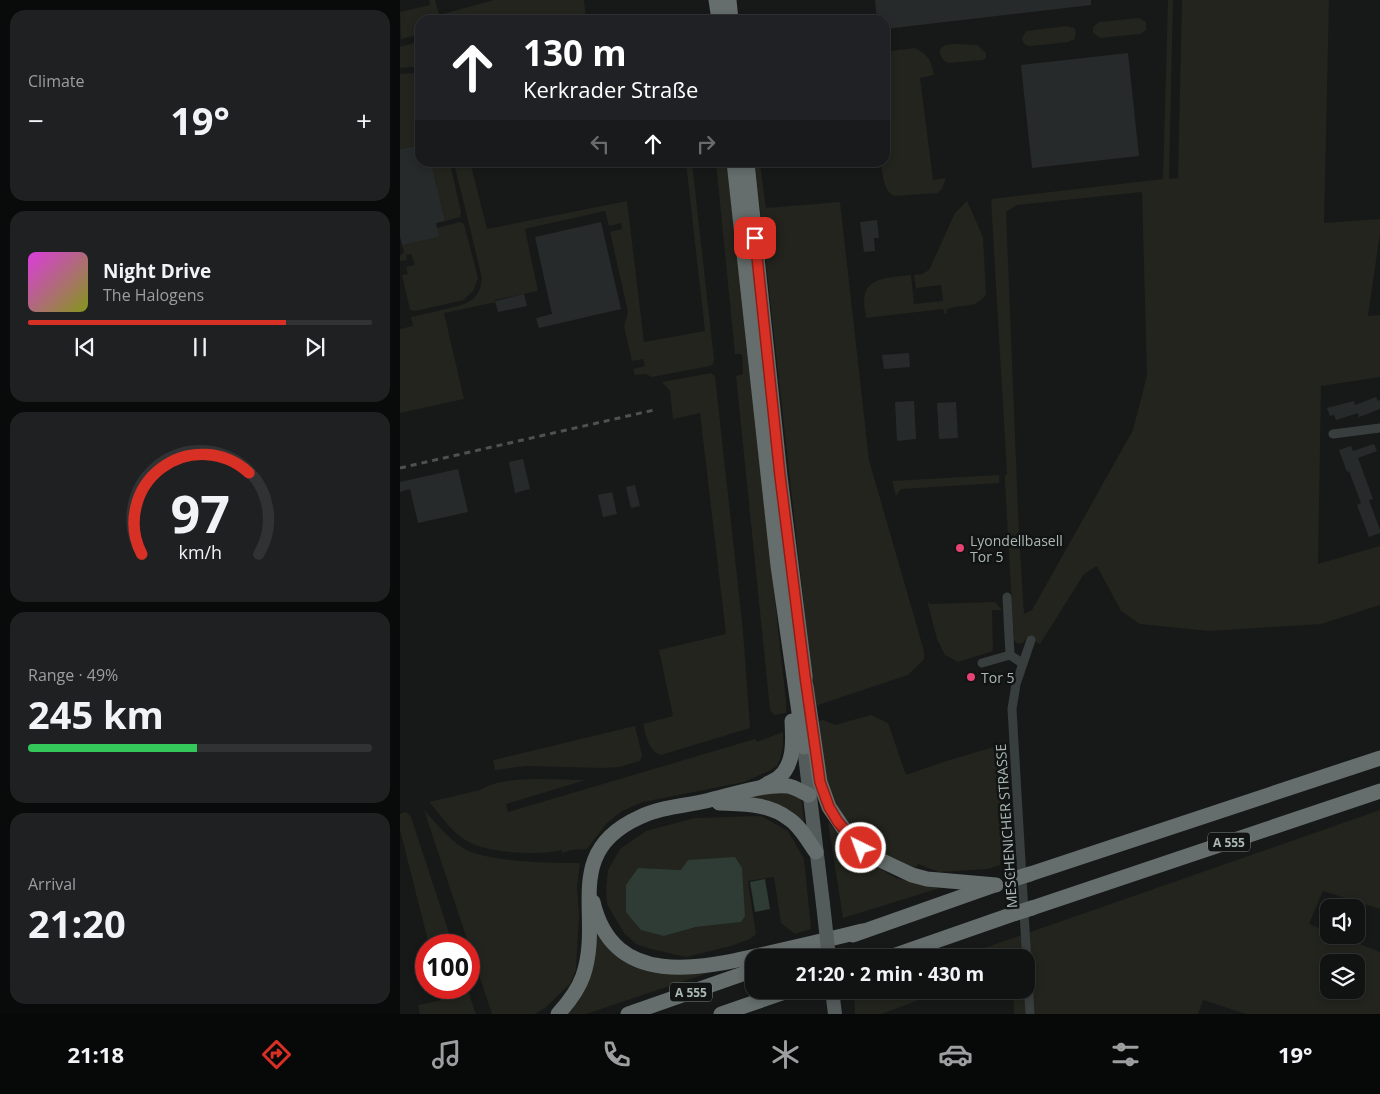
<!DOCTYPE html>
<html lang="en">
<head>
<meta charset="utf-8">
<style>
	body { margin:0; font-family:"Open Sans",sans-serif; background:#1e2021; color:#f1f3f6; height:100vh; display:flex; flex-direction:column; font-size:19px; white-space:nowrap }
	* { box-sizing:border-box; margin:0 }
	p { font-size:16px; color:#9c9ea0 }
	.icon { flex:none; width:28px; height:28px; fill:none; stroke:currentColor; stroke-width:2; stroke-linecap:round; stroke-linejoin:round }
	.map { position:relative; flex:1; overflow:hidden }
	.side { display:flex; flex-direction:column; gap:10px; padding:10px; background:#090a0a; width:400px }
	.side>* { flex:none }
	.top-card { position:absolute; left:15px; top:15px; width:475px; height:152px; border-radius:15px; box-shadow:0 2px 8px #0003,0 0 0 1px #303233; background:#202124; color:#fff; overflow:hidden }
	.tools { position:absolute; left:920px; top:899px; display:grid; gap:10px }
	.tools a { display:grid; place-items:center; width:45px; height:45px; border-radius:10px; background:#111313; box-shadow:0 2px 8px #0003,0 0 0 1px #303233; font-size:25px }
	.speed { position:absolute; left:15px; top:934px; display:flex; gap:10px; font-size:25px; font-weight:700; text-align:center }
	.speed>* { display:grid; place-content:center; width:65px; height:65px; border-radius:50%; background:#111313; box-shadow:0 2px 8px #0003,0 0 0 1px #303233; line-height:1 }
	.speed .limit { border:8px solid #d22; background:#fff; color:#111 }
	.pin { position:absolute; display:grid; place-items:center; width:42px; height:42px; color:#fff; margin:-21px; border-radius:10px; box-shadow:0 2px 8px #0006 }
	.me { position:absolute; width:55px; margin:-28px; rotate:318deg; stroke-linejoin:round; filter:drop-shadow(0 0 4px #0008) }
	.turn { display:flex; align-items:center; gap:18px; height:105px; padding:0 25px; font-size:22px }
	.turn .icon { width:65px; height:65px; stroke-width:2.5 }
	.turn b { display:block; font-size:35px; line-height:42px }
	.lanes { display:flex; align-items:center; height:48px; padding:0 25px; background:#0003; justify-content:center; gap:25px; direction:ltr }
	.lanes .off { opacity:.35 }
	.big { font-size:38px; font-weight:700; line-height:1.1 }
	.side .card { flex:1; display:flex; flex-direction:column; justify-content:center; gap:8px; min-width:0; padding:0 18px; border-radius:15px; background:#1e2021 }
	.side .dial { align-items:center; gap:0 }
	.dial svg { height:130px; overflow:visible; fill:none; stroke:#303233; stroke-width:7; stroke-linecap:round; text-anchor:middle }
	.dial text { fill:#f1f3f6; stroke:none }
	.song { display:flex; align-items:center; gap:15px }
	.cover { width:60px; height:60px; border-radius:8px; background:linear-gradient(135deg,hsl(300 70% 55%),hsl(70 70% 35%)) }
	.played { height:5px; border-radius:2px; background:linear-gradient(90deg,#d93025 75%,#303233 75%) }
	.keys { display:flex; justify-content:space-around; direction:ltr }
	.heat { display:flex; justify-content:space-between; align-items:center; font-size:28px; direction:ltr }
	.charge { height:8px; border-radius:4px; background:linear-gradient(90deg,#34c759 49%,#303233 0) }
	.trip { position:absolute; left:345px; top:949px; width:290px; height:50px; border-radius:15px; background:#111313; box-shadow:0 2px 8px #0003,0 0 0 1px #303233; font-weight:700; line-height:50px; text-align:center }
	.tabs { display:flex; height:80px; justify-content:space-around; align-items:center; background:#070808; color:#9c9ea0 }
	.tabs .icon { width:35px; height:35px }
	.tabs .active { color:#d93025 }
	.tabs b { font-size:22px; color:#f1f3f6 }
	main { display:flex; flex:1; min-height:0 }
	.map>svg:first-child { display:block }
	.green { fill:#22241d; fill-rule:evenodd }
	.water { fill:#2e3c35 }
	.building { fill:#272a2a }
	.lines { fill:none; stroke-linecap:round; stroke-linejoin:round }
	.street { stroke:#383e3d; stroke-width:9 }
	.primary { stroke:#545c5b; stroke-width:14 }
	.highway { stroke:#656e6c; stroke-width:15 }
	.rail { stroke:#4b5251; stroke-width:3; stroke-dasharray:6 5; stroke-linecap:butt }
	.primary-bridge { stroke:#545c5b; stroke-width:14 }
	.highway-bridge { stroke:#656e6c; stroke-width:15 }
	.route-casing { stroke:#8d1f18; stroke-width:12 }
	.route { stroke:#d93025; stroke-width:9 }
	.poi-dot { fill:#e64273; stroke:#121414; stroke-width:2 }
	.labels { text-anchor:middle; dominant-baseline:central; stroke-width:5; stroke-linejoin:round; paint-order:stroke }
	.shield { fill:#121414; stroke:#7c8784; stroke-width:1 }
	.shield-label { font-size:12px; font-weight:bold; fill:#aab8b4 }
	.poi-label { font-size:14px; fill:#aab8b4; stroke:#121414; text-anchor:start }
	.street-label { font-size:14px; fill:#aab8b4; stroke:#121414 }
</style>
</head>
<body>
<main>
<section class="side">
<div class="card"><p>Climate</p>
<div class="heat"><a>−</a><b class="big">19°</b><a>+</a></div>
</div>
<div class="card">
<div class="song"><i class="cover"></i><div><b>Night Drive</b><p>The Halogens</p></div></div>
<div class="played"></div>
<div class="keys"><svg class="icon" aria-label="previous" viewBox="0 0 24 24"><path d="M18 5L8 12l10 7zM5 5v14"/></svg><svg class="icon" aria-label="pause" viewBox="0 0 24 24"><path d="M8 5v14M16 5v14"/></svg><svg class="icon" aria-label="next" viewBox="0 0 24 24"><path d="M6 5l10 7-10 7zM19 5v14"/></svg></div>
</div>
<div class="card dial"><svg viewBox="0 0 100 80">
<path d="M14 69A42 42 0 1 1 86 69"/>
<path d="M14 69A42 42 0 0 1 80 19" stroke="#d93025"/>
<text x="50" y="56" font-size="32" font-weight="700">97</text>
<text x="50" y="72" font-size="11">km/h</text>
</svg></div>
<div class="card"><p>Range · 49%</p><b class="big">245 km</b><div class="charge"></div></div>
<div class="card"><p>Arrival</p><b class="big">21:20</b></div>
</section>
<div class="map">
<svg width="980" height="1014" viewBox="0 0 980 1014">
	<rect width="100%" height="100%" fill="#171919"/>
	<g class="green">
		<polygon points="29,0 35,0 39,15 94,0 184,0 186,20 20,20 20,34 1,39 0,12 30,5"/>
		<path d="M768,0H773L769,179L778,178L782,0H929L924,223L980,219V233L968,316L980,315V377L921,386L918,564L980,546V605L921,624L809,631L740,624L721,611L697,566L684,574L640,644L627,637L623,643L618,644L614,640L605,483V475L607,474L591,199L763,179ZM742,192L747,375L733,430L632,610L624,614L619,535L606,212L617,205Z"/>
		<polygon points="739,18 746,22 746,30 740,34 700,38 693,33 693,27 699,22"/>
		<path d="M667,26L674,28L676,31L675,39L668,42L632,46C625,46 623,44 622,38L626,31Z"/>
		<polygon points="20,41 20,70 12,67 0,68 0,47"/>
		<path d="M554,44L577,45L586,53V58L583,60L549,63C541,61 535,49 546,45C548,44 552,44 554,44Z"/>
		<path d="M514,48C528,54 532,61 534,75L520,78L533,180L546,178L542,189L537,193L494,196C483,190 483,175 481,163L485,162V52Z"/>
		<polygon points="12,73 20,75 20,153 17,145 0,149 0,74"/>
		<path d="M70,162L87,229L227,201L244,342L305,331L286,163H292L314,359L313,364L310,366L252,377L246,374L235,375L233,369L245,366L243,359L232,361L224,326L228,312L210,232L222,229L221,223L209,226L205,211L125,229L138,291L94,300L96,302L44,313L64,399L0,413V329L13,326L11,317C21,315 32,312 42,310C63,305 80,303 82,278L54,163Z"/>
		<polygon points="31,163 50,163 61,213 60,217 45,221 38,192 27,188 37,185"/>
		<polygon points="316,163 327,163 386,701 386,713 374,715 370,710 336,376 343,374 342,354 335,354"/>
		<polygon points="355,163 360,163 366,208 440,202 469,460 524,651 524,659 508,675 415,706"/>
		<path d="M567,201L583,237L586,294C575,311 562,302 546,310L547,314H545L543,309L466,318C465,310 463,302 465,294C469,276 497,277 511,275L514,304L543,301L541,285L516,288L514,275L523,274L529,270L555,213Z"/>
		<polygon points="60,222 64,224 78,278 73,291 63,300 16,311 10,310 2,275 8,274 6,267 15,265 11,254 6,255 7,260 0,261 0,256 4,252 2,245 38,237 37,228"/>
		<path d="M311,373L315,376L343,631L350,728L261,755C248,751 246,735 243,724L273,716L259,650L326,634L300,413L273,419L270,391L262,382Z"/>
		<polygon points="599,475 599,483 502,489 499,491 496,496 492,481"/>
		<polygon points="527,600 530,604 595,602 602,610 592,610 593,651 558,662 545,655 537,639"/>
		<polygon points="471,715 488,723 506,775 543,762 597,746 606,762 600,865 588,869 539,872 518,864 515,869 474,851 446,823 435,805 427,785 417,722 423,720 435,725"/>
		<polygon points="235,726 242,755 240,761 219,767 204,768 126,766 95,770 93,760"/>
		<path d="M383,732V746L380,759L377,766L371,770L344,782L243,802L222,811L206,824L187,849L171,850L162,853V850C141,856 85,853 67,841C51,832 41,815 29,802L80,790C104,774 157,780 185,780L106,804L108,812L355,739L357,742Z"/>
		<path d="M375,790L401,796L404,821C387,810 371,798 349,798V795Z"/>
		<path d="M24,810C36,823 48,838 63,848C84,862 153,863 180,863L177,886L179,915L176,970L170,984L145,1008L135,1014H92Z"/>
		<path d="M980,810V909L923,891L909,924L929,932V935H937L980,952V1014H846L803,1000L798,1014H614L613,990H626V958H556ZM929,962H956V990H929Z"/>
		<polygon points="6,812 11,817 53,945 29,945 0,830 0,814"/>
		<path d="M361,816L388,831L404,859L411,929L395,934L381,923L374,877L348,881L356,934L350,939L331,946L286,957L251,949L236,944L224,933L207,904L206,888L208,870L220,849L246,831L295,818ZM238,868L281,870L341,922L296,927L264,936Z"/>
		<polygon points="428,822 464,859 496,878 540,888 443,918"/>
		<polygon points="192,920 223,957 326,967 186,1014 163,1014 174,1000"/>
		<polygon points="39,988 67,988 76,1014 20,1014 18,1005 42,1000"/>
		<polygon points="463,990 545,990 482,1014 455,1014 454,993"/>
	</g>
	<g class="water">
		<polygon points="335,857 342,868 345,916 341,922 296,927 264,936 241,930 226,912 226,885 238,868 281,870 288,860"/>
		<polygon points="365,879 370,909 355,912 350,882"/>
	</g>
	<g class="building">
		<polygon points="475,0 691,0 691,5 485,29 485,20 477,20"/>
		<polygon points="728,53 739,156 632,168 621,65"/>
		<polygon points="18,145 20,162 31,162 45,221 36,223 39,237 2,245 0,236 0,149"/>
		<polygon points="477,220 479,238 474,238 475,251 464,252 460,222"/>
		<polygon points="201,222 221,309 139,328 136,318 152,314 135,237"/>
		<polygon points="124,294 127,306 98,312 95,301"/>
		<polygon points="509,353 510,367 484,369 482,355"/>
		<polygon points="976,397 978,401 980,400 980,409 959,417 958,413 936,420 934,415 930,416 927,408 954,401 955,405"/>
		<polygon points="514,401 516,439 497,441 495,402"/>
		<polygon points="556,402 558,438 539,439 537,403"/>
		<polygon points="974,444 977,451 958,458 973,499 969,500 980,530 980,533 969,537 957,505 961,503 949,471 947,472 939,450 951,446 953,451"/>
		<polygon points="123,459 130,489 115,493 109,462"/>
		<polygon points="58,469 68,512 18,523 10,489 0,492 0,482"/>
		<polygon points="235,485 240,506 231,508 226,487"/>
		<polygon points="212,492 217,514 203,517 198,495"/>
	</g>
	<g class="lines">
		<g class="street">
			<polyline points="933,434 980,428"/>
			<polyline points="607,597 610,655 622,663"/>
			<polyline points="582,663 610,655"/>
			<polyline points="630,1014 612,709 616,684 631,640"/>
		</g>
		<g class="primary">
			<polyline points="404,747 423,904"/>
			<polyline points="432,990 435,1014"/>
		</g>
		<g class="highway">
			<polyline points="316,0 319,20"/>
			<polyline points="329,0 331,20"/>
			<polyline points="334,162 378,566 404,747"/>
			<polyline points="347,162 380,476 405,676 405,695"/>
			<polyline points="406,686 420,782 429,807 448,835 461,848 476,858 512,875 527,879 596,885"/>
			<path d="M364,786C368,783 374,781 378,778C395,765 393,740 392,721"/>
			<path d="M319,803C343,804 369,803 389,819C400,826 408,841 416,852"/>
			<polyline points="630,874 980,758"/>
			<path d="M193,902C214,991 304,968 369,953C400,946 431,939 462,931"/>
			<polyline points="632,908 980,791"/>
			<polyline points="453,935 592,886"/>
			<polyline points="487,958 616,913"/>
			<path d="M158,1014C168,1003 178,990 183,976C204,915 160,853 240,817C261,807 284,806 306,801C332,795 361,784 388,786C395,787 402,792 409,795"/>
			<polyline points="228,1014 354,970"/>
			<polyline points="321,1014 391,990"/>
		</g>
		<polyline class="rail" points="0,468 254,410"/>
		<polyline class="primary-bridge" points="423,904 429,958"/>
		<g class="highway-bridge">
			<polyline points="614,879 630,874"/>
			<polyline points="616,913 632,908"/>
		</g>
	</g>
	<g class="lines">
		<g class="route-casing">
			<polyline id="route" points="355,238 380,476 405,676 420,782 429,807 438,822 461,848"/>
		</g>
		<use href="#route" class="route"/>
	</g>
	<g class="poi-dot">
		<circle cx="560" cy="548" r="5"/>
		<circle cx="571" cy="677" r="5"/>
	</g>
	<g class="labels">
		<g class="shield">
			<rect x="808" y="832.5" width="42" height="19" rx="4"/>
			<rect x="270" y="982.5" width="42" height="19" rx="4"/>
		</g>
		<g class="shield-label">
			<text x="829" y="842">A 555</text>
			<text x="291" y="992">A 555</text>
		</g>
		<g class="poi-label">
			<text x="570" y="540">Lyondellbasell<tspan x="570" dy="16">Tor 5</tspan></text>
			<text x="581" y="677">Tor 5</text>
		</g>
		<g class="street-label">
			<text transform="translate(606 826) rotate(-94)">MESCHENICHER STRASSE</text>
		</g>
	</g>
</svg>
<div class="tools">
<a><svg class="icon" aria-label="sound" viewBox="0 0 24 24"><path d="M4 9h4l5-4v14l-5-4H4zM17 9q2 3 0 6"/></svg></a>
<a><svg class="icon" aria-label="layers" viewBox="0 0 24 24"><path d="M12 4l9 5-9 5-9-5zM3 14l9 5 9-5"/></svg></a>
</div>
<div class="speed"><div class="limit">100</div></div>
<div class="pin" style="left:355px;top:238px;background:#d93025"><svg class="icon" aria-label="arrive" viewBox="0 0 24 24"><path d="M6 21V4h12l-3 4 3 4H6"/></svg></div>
<svg class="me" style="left:461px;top:848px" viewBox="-20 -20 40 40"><circle r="17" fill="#d93025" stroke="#fff" stroke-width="3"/><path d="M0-11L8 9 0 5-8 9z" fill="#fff"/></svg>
<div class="trip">21:20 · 2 min · 430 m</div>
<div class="top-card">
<div class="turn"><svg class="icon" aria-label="ahead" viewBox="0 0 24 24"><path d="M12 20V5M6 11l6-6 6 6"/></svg><div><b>130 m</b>Kerkrader Straße</div></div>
<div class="lanes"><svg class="icon off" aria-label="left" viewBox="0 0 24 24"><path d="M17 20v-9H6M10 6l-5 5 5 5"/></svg><svg class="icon" aria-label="ahead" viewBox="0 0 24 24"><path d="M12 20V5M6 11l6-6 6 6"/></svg><svg class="icon off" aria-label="right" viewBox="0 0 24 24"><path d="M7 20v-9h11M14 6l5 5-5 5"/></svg></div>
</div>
</div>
</main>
<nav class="tabs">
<b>21:18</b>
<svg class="icon active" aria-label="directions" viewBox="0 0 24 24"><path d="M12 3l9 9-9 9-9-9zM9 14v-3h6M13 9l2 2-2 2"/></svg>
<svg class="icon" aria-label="music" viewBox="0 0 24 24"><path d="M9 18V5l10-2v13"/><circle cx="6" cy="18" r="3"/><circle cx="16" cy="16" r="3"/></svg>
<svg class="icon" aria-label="phone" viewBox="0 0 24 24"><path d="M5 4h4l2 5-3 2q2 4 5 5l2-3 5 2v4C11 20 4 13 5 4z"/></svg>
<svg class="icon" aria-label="climate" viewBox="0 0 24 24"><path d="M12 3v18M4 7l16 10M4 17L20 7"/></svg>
<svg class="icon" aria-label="car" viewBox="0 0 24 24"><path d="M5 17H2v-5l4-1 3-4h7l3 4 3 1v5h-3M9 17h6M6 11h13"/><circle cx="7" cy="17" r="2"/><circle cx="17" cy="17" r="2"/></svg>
<svg class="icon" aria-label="filters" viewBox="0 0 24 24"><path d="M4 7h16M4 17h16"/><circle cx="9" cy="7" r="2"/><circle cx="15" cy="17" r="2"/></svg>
<b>19°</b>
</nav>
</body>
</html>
